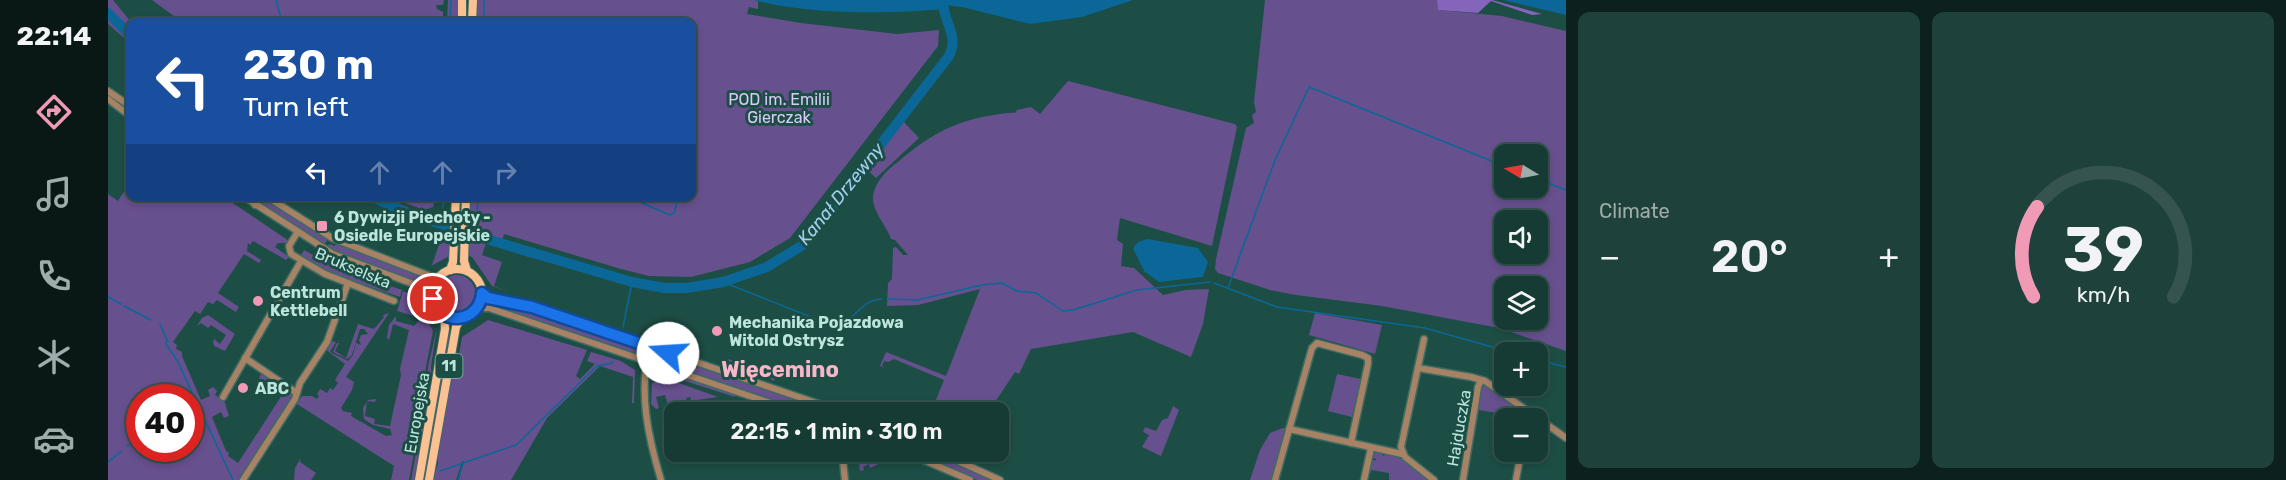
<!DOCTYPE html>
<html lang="en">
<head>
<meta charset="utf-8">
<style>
	body { margin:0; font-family:Rubik,sans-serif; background:#1f413c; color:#f1f3f6; height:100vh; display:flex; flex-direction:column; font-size:22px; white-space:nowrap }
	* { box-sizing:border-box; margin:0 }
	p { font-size:20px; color:#9eadac }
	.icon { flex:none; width:33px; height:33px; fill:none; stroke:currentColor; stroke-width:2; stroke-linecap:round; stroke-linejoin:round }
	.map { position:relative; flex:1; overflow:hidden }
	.side { display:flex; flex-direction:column; gap:12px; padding:12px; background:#0c201d; width:720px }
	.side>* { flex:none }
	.banner { position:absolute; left:18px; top:18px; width:570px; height:183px; border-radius:12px; box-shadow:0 3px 9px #0003,0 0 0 2px #35544f; background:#1a4fa0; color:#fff; overflow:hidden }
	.needle { width:39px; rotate:280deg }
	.tools { position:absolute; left:1386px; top:144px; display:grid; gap:12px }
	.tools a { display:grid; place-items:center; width:54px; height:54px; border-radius:12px; background:#163a34; box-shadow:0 3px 9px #0003,0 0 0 2px #35544f; font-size:30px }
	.speed { position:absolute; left:18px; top:384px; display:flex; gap:12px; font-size:30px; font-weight:700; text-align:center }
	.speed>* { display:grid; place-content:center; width:78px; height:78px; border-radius:50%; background:#163a34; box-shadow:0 3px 9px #0003,0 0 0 2px #35544f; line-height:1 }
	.speed .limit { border:9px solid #d22; background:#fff; color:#111 }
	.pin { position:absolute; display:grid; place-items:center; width:51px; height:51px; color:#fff; margin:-26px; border:3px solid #fff; border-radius:50%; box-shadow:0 2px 6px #0007 }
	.me { position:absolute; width:66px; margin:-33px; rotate:289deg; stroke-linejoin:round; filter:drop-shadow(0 0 4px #0008) }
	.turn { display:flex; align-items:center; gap:21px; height:126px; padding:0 18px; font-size:27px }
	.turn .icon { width:78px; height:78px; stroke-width:2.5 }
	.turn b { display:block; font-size:42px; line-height:51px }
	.lanes { display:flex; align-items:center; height:57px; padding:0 18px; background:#0003; justify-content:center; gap:30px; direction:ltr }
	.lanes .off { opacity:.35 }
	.big { font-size:45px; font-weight:600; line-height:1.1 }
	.side .card { flex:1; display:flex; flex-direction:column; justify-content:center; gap:9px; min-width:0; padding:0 21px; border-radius:12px; background:#1f413c }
	.side .dial { align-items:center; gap:0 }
	.dial svg { height:156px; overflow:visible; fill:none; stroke:#35544f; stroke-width:7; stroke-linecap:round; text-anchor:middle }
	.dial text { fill:#f1f3f6; stroke:none }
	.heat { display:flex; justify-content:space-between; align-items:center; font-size:33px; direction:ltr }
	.side .tiles { flex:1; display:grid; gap:12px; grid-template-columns:repeat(2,1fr) }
	.trip { position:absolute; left:556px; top:402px; width:345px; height:60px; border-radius:12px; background:#163a34; box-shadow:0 3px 9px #0003,0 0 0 2px #35544f; font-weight:600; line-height:60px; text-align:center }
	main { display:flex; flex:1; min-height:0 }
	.menu { display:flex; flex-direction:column; width:108px; justify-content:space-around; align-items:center; background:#091715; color:#9eadac }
	.menu .icon { width:42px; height:42px }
	.menu .on { color:#f09ab5 }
	.menu b { font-size:27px; color:#f1f3f6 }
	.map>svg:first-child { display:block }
	.green { fill:#67508e; fill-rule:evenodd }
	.forest { fill:#8564bc }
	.water { fill:#0a6797 }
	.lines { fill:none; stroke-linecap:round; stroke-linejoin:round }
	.stream { stroke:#0a6797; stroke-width:1.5 }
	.river { stroke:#0a6797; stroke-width:10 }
	.minor-casing { stroke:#3d6c63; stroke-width:9 }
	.major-casing { stroke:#3d6c63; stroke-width:10 }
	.minor { stroke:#a78265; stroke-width:6 }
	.major { stroke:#fcc192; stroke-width:8 }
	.route-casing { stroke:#114b97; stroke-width:15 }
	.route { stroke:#1a73e8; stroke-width:10 }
	.poi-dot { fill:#f09ab5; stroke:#1d4e45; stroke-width:2 }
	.labels { text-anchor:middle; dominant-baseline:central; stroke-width:6; stroke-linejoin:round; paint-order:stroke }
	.shield { fill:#1d4e45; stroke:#8cb8af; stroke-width:1.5 }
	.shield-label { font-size:15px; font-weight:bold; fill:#bce6dd }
	.park-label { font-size:16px; fill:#dacbf9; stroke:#1d4e45 }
	.poi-label { font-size:16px; font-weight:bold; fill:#bce6dd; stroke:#1d4e45; text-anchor:start }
	.street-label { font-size:16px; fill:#bce6dd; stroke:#1d4e45 }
	.water-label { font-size:18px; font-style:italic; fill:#a3d0f1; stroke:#1d4e45 }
	.district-label { font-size:22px; font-weight:bold; fill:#f8b6c9; stroke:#1d4e45 }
</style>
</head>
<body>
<main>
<nav class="menu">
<b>22:14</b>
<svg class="icon on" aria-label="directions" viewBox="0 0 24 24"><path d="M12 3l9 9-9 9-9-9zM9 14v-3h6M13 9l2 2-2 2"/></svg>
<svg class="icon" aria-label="music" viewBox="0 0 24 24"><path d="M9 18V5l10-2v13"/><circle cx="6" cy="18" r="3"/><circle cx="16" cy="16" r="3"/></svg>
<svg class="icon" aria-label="phone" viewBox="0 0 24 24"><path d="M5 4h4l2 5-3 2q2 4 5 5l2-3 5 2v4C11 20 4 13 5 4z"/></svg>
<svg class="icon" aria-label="climate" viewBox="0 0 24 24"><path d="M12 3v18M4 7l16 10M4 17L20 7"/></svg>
<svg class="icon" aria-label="car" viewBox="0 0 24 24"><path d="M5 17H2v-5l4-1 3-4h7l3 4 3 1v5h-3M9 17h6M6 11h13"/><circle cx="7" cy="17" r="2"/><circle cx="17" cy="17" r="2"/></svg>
</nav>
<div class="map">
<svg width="1458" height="480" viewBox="0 0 1458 480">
	<rect width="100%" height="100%" fill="#1d4e45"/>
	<g class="green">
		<polygon points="0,0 5,0 23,22 22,43 0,24"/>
		<polygon points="44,0 336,0 335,5 328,5 329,9 335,12 335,22 74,22"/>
		<polygon points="340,0 351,0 351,22 339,22"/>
		<polygon points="368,0 646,0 650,1 650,9 641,7 639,14 693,23 789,34 831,30 830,46 682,238 642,262 583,277 541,276 513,269 396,234 394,241 361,231 362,214 364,213 361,213 361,197 584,196 584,22 367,22"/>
		<path d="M1157,0H1329L1331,10L1394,16L1458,31V351L1391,328L1274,306L1188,295L1162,290L1110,273L1107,269L1108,259L1138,128L1146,123L1144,115L1148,112L1146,102ZM1396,154H1430V188H1396ZM1396,220H1430V254H1396ZM1396,286H1430V320H1396Z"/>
		<path d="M960,81L1127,124L1129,127L1104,246L1012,218L1009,240L1015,244L1013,266L1026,268L1055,295L1078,290L1101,289L1095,324L1083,357L1025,332L923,349L911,374L907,372L881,411L878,409L876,412L873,410L872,412H864L839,401L833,412H823L836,380L786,359L780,362L776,361L774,366L777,368L772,366L778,352L838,376L872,289L810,305L779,306L780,283L784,279L785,248L788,247L795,255H800L787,240L783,239C779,226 765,213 765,198C766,182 779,170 791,161C818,138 844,122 880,116C889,115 898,112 907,113L909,110L923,107L932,114Z"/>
		<polygon points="794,120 811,138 768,178 758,169"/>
		<path d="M22,182V196L116,197L181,241L177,243H170L167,247L181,257L178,260L145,241L142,245L140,243L139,251L153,260L151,263L136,254L110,293L131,307L128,312L109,300L105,304L100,302L92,314L87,311L65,342L69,345L68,349L74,352V356L93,400L102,396L100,390L105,387L109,391L107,395L116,400L121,416L116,418L113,412L104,417L118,451L121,453L120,456L130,463L174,395L151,379L153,373L184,394V399L131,480H0V194L10,201ZM32,398H82V448H32Z"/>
		<path d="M254,197C260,196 268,195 273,196C285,199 300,209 314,213C324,216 332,214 343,217V223L336,221L333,228L300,217Z"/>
		<polygon points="281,197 328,197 325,207 316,210"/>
		<polygon points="156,200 160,200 226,241 225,243 219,240 216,246 154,205"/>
		<polygon points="336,230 342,232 341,237 343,238 343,255 325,265 318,264 324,265"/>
		<polygon points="361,236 425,254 424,258 378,243 374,255 394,262 386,286 399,291 384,286 364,257 359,255"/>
		<polygon points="229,242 315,275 312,282 245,259 219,248 221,244 227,246"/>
		<polygon points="196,250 227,267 294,290 292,297 225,274 188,254 194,254"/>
		<path d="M346,275C357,274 365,280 368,292L364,305C354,315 342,315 333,304L350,298V296L336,300L330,298C329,287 334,278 346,275Z"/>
		<polygon points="295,291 308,297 325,331 318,367 316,399 301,480 283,480 286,466 189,404 194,396 204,396 209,399 211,396 209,394 212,389 219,393 222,388 225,390 230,383 227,380 237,364 217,349 222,341 228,342 222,352 240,361 245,355 248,343 253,345 251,340 253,335 260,334 256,329 252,329 244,355 239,359 225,352 229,343 231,343 227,351 238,358 250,324 266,329 276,317 275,315 281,313 238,377 246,382 244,390 233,408 235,411 244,413 243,416 278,436 284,435 282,429 265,425 256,419 255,408 260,400 268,399 267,402 259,401 257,416 267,419 266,424 282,426 293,375 292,369 301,330 285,324 281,340 279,338 281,325 288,316 288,321 306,326 313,318 289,311"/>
		<polygon points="387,303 440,315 533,347 536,352 531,356 386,306"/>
		<polygon points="1207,313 1274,325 1267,354 1201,335"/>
		<polygon points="100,315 127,334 117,351 106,346 105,342 106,339 112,344 118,335 103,325 100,328 93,323 89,326 94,318"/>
		<polygon points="380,320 479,350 468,376 472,379 487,364 479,361 483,352 513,361 527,370 526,403 524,403 525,377 492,366 439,418 403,480 351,480 356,461 354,462 348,480 324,480 330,464 330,446 340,388 347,366 349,366 354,337"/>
		<polygon points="329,327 323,367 324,385 307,480 303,480 318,399 320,367"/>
		<polygon points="340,332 344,333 318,480 314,480"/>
		<polygon points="560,357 726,412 695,411 557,364"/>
		<polygon points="620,359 668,376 666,381 651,373 650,375 646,374 620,366"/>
		<polygon points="555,371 626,394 627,397 555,374"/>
		<polygon points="1229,374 1253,379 1244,417 1220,411"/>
		<polygon points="551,377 554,377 610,397 582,401 583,397 578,398 580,402 569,403 569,405 560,405 557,395 548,397 551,408 548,409 543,404 544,383"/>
		<polygon points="1375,385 1377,385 1414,410 1416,418 1396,418 1396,427 1387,425 1389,413 1371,410 1365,444 1363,444"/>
		<polygon points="1065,406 1071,410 1053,456 1034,447 1041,435 1035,432 1037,427 1048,431 1054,420 1060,418"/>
		<polygon points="1175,428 1179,429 1164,480 1142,480 1152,450 1162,433"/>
		<polygon points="1268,451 1274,453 1275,456 1279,454 1291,457 1322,480 1281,480 1281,473 1263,470 1262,474 1259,473 1262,461 1269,460 1263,456"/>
		<polygon points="750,452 772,452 781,459 762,468 761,464 755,467 756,470 752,471"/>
		<polygon points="805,452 823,452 885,480 869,480"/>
		<polygon points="193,458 192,462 208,473 203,480 186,480 187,468"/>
	</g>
	<polygon class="forest" points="1329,0 1384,0 1434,14 1424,15 1383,1 1370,13 1330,10"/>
	<g class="water">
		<path d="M646,0H1025L974,17L922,24L854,7L837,5L835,9C777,14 703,15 646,0Z"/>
		<polygon points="1395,0 1458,0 1458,15"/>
		<polygon points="1040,239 1090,248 1100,262 1095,277 1051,282 1036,271 1025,248 1030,242"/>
	</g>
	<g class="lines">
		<g class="stream">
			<polyline points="168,0 174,22"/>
			<polyline points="342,22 343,0"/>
			<polyline points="376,22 376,0"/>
			<polyline points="1430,179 1458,190"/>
			<polyline points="518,196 562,215 566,213 571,196"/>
			<polyline points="335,207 336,196"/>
			<polyline points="369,218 370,196"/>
			<path d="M615,282L718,323C749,329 746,301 774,299"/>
			<polyline points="1106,283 1169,307 1317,328 1402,352"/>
			<polyline points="1120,288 1167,160 1201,87 1396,166"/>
			<polyline points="0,297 13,304"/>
			<polyline points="779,299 810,300 874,285 894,283 909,291 928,293 955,311 965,310 1029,290 1102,282"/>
			<polyline points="16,306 43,320"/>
			<polyline points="52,324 59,340 58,344 69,360 125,480"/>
			<polyline points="515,327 524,282"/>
			<polyline points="1430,360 1458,367"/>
			<polyline points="19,446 32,436"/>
			<polyline points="0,462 14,451"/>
			<polyline points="332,471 408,445 489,366 504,363 505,361"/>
			<polyline points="350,480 355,464"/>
		</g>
		<g class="river">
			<polyline points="0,13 22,35"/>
			<polyline points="263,196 298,213 342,227"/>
			<path d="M361,234L524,282L556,288H579L615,282L659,267L695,245L841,56C852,35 834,21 835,0"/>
		</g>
		<g class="minor-casing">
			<g id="minor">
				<polyline points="0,91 22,106"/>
				<polyline points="0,99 22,116"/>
				<polyline points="135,196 225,254 324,291"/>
				<polyline points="158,196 224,238 322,276 331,277"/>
				<polyline points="147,205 153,196"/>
				<polyline points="189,233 181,246 183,254 217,274 286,301"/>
				<polyline points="373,293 380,298 441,312 723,408 742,412"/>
				<polyline points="369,308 381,308 689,412"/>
				<polyline points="1316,339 1293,447 1297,457 1326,480"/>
				<path d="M542,347C530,391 540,437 553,480"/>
				<polyline points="137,358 189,393"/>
				<polyline points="1310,368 1363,377 1377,381 1458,438"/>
				<polyline points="115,397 193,261"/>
				<polyline points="1181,429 1294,454"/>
				<polyline points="734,452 737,480"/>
				<polyline points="797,452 862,480"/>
				<polyline points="830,452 892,480"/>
				<polyline points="135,480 187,399 192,383 219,342 240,283"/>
				<polyline points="1167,480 1204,348 1209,343 1254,355 1260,358 1260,364 1243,443"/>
				<polyline points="1256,480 1263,448"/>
				<polyline points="1355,480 1370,387 1373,380"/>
				<polyline points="1408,480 1413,452"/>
			</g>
		</g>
		<g class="major-casing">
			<g id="major">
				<polyline points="354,22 354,0"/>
				<polyline points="364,22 365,0"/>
				<polyline points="358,196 356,261 359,271"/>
				<circle cx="349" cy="294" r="25"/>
				<polyline points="342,270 345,262 348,196"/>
				<polyline points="311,480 337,329 336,315"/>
				<polyline points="321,480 348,327 353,318"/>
			</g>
		</g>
		<use href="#minor" class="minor"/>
		<use href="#major" class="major"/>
	</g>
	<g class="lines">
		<g class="route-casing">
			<path id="route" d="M325,299C333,328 372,322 374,293L380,298L424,307L560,353"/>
		</g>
		<use href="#route" class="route"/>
	</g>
	<g class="poi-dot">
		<rect x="208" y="220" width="12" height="12" rx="3"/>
		<circle cx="150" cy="301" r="6"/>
		<circle cx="609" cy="331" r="6"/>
		<circle cx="135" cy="388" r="6"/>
	</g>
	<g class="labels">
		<rect class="shield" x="327.5" y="354" width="27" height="24" rx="4.5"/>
		<g class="shield-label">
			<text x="341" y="366">11</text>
		</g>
		<g class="park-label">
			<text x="671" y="99">POD im. Emilii<tspan x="671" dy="18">Gierczak</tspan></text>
		</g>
		<g class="poi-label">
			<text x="226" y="217">6 Dywizji Piechoty -<tspan x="226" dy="18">Osiedle Europejskie</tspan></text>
			<text x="162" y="292">Centrum<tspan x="162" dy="18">Kettlebell</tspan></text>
			<text x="621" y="322">Mechanika Pojazdowa<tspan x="621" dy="18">Witold Ostrysz</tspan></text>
			<text x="147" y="388">ABC</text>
		</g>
		<g class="street-label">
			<text transform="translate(245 268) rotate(23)">Brukselska</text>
			<text transform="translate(309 413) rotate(-80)">Europejska</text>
			<text transform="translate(1351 428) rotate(-80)">Hajduczka</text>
		</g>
		<g class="water-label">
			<text transform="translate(733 194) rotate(-51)">Kanał Drzewny</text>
		</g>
		<g class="district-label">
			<text x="672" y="369">Więcemino</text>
		</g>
	</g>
</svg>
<div class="tools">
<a><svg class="needle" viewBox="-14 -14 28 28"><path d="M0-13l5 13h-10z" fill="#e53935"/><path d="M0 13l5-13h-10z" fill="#9eadac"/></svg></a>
<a><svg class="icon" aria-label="sound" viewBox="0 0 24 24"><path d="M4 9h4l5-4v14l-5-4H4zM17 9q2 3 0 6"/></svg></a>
<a><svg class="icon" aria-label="layers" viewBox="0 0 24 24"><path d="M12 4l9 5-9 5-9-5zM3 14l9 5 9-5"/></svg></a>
<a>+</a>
<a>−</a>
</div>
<div class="speed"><div class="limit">40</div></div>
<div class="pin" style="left:325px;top:299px;background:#d93025"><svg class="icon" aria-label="arrive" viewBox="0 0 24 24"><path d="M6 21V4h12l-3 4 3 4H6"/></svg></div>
<svg class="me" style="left:560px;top:353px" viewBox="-20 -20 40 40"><circle r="19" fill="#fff"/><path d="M0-13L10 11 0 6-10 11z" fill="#1a73e8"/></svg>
<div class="trip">22:15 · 1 min · 310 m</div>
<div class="banner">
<div class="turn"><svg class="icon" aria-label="left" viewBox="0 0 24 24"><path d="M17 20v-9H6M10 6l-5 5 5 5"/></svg><div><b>230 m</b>Turn left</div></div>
<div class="lanes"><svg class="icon" aria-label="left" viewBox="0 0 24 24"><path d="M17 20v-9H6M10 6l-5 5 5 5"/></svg><svg class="icon off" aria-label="ahead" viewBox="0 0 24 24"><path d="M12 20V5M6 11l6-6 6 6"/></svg><svg class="icon off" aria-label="ahead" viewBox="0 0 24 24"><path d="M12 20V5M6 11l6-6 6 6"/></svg><svg class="icon off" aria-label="right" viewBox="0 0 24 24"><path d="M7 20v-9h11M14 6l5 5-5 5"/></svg></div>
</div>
</div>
<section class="side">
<div class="tiles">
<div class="card"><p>Climate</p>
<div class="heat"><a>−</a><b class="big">20°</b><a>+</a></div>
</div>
<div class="card dial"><svg viewBox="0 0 100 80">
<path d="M14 69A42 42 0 1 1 86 69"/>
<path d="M14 69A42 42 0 0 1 16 23" stroke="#f09ab5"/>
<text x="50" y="56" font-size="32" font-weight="700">39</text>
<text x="50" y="72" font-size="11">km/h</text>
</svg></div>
</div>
</section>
</main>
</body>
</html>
